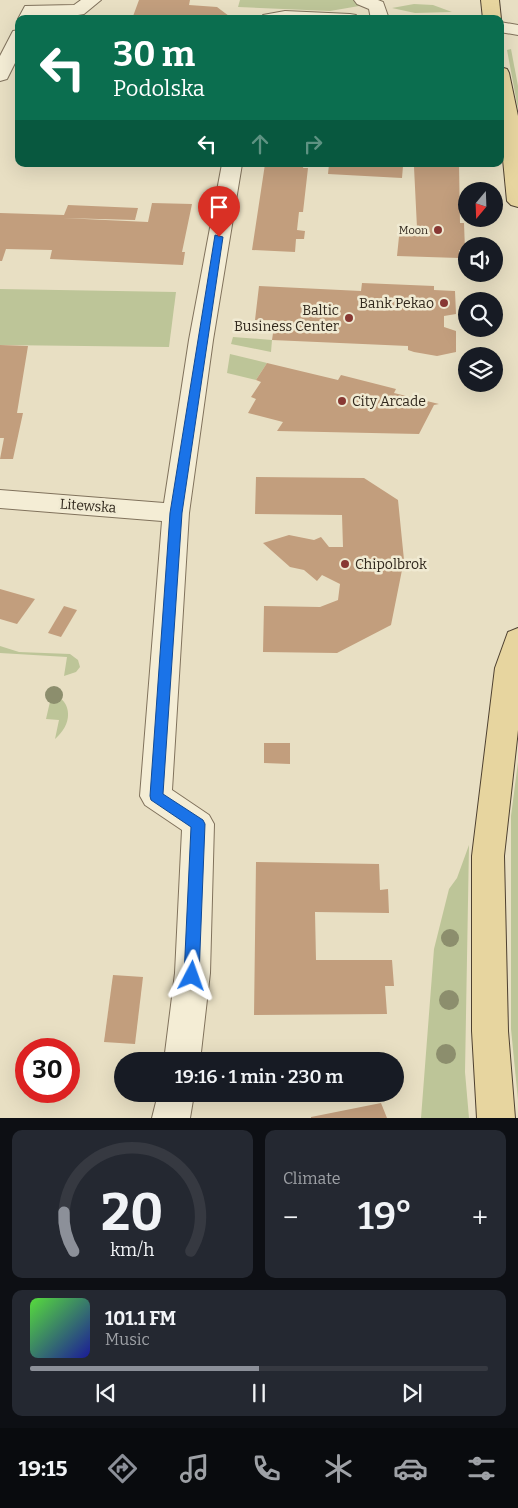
<!DOCTYPE html>
<html lang="en">
<head>
<meta charset="utf-8">
<style>
	body { margin:0; font-family:Bitter,serif; background:#242831; color:#f1f3f6; height:100vh; display:flex; flex-direction:column; font-size:19px; white-space:nowrap }
	* { box-sizing:border-box; margin:0 }
	p { font-size:16px; color:#9ea1a6 }
	.icon { flex:none; width:28px; height:28px; fill:none; stroke:currentColor; stroke-width:2; stroke-linecap:round; stroke-linejoin:round }
	.map { position:relative; height:1118px; overflow:hidden }
	.panel { display:flex; flex-direction:column; gap:12px; padding:12px; background:#0d0f14; flex:1 }
	.panel>* { flex:none }
	.banner { position:absolute; left:15px; top:15px; width:489px; height:152px; border-radius:10px; box-shadow:0 5px 20px #0002; background:#0b6e4f; color:#fff; overflow:hidden }
	.needle { width:32px; rotate:199deg }
	.tools { position:absolute; left:458px; top:182px; display:grid; gap:10px }
	.tools a { display:grid; place-items:center; width:45px; height:45px; border-radius:50%; background:#171b24; box-shadow:0 5px 20px #0002; font-size:25px }
	.speed { position:absolute; left:15px; top:1038px; display:flex; gap:10px; font-size:25px; font-weight:700; text-align:center }
	.speed>* { display:grid; place-content:center; width:65px; height:65px; border-radius:50%; background:#171b24; box-shadow:0 5px 20px #0002; line-height:1 }
	.speed .limit { border:8px solid #d22; background:#fff; color:#111 }
	.pin { position:absolute; display:grid; place-items:center; width:42px; height:42px; color:#fff; margin:-51px -21px; border-radius:50% 50% 50% 0; rotate:-45deg; box-shadow:0 0 5px #0007 }
	.pin .icon { rotate:45deg }
	.me { position:absolute; width:55px; margin:-28px; rotate:4deg; stroke-linejoin:round; filter:drop-shadow(0 0 4px #0008) }
	.turn { display:flex; align-items:center; gap:18px; height:105px; padding:0 15px; font-size:22px }
	.turn .icon { width:65px; height:65px; stroke-width:2.5 }
	.turn b { display:block; font-size:35px; line-height:42px }
	.lanes { display:flex; align-items:center; height:48px; padding:0 15px; background:#0003; justify-content:center; gap:25px; direction:ltr }
	.lanes .off { opacity:.35 }
	.big { font-size:38px; font-weight:600; line-height:1.1 }
	.panel .widget { flex:1; display:flex; flex-direction:column; justify-content:center; gap:8px; min-width:0; padding:0 18px; border-radius:10px; background:#242831 }
	.panel .dial { align-items:center; gap:0 }
	.dial svg { height:130px; overflow:visible; fill:none; stroke:#363941; stroke-width:7; stroke-linecap:round; text-anchor:middle }
	.dial text { fill:#f1f3f6; stroke:none }
	.song { display:flex; align-items:center; gap:15px }
	.cover { width:60px; height:60px; border-radius:8px; background:linear-gradient(135deg,hsl(110 70% 55%),hsl(240 70% 35%)) }
	.played { height:5px; border-radius:2px; background:linear-gradient(90deg,#8c9099 50%,#363941 50%) }
	.keys { display:flex; justify-content:space-around; direction:ltr }
	.heat { display:flex; justify-content:space-between; align-items:center; font-size:28px; direction:ltr }
	.panel .tiles { flex:1; display:grid; gap:12px; grid-template-columns:1fr 1fr }
	.widget:last-child { grid-column:span 2 }
	.trip { position:absolute; left:114px; top:1052px; width:290px; height:50px; border-radius:25px; background:#171b24; box-shadow:0 5px 20px #0002; font-weight:600; line-height:50px; text-align:center }
	.tab-bar { display:flex; height:80px; justify-content:space-around; align-items:center; background:#090b0e; color:#9ea1a6 }
	.tab-bar .icon { width:35px; height:35px }
	.tab-bar .selected { color:#8c9099 }
	.tab-bar b { font-size:22px; color:#f1f3f6 }
	.map>svg:first-child { display:block }
	.green { fill:#bdc598 }
	.building { fill:#c29e7d }
	.lines { fill:none; stroke-linecap:round; stroke-linejoin:round }
	.minor-casing { stroke:#80725c; stroke-width:2 }
	.major-casing { stroke:#4e4030; stroke-width:2 }
	.minor { fill:#f4edd5; fill-rule:evenodd }
	.major { fill:#e7d59f; fill-rule:evenodd }
	.tree { fill:#8c8e6d }
	.route { fill:#1a73e8; stroke:#114b97 }
	.poi-dot { fill:#883833; stroke:#f0ead2; stroke-width:2 }
	.labels { text-anchor:middle; dominant-baseline:central; stroke-width:5; stroke-linejoin:round; paint-order:stroke }
	.far-poi-label { font-size:11px; fill:#32291e; stroke:#f0ead2; text-anchor:end }
	.poi-label { font-size:14px; fill:#32291e; stroke:#f0ead2; text-anchor:end }
	.street-label { font-size:14px; fill:#32291e; stroke:#f0ead2 }
</style>
</head>
<body>
<div class="map">
<svg width="518" height="1118" viewBox="0 0 518 1118">
	<rect width="100%" height="100%" fill="#e8dfc3"/>
	<g class="green">
		<polygon points="240,0 357,0 365,5 330,11 238,7"/>
		<polygon points="414,4 433,5 452,12 415,13 392,8"/>
		<polygon points="511,49 518,86 518,109 507,50"/>
		<polygon points="0,289 176,292 169,347 0,345"/>
		<polygon points="233,337 272,340 271,352 231,344"/>
		<polygon points="230,354 267,363 256,380 227,373"/>
		<polygon points="0,646 19,652 70,654 78,660 80,667 76,672 64,676 67,657 0,653"/>
		<path d="M52,693C74,702 72,725 55,739L59,720L46,719Z"/>
		<polygon points="518,762 518,1100 511,1029 511,816"/>
		<polygon points="469,845 465,1072 469,1118 421,1118 434,949 449,889 457,878"/>
	</g>
	<g class="building">
		<polygon points="139,0 190,0 189,5 217,7 229,16 228,19 132,19"/>
		<polygon points="265,164 304,164 303,168 308,168 303,212 299,212 297,230 305,231 304,239 296,239 295,252 252,250"/>
		<polygon points="329,164 403,166 402,178 328,174"/>
		<polygon points="420,164 459,164 460,223 464,223 465,250 459,250 459,258 397,256 400,227 417,228 414,167 420,167"/>
		<polygon points="152,203 192,204 182,252 185,252 183,265 50,259 52,250 6,249 2,261 0,261 0,213 64,215 68,205 138,208 135,220 63,218 148,222"/>
		<polygon points="362,283 434,286 434,290 455,291 456,314 444,316 444,327 456,331 456,352 437,356 414,352 408,350 408,346 272,340 275,320 255,320 259,286 361,291"/>
		<polygon points="0,345 28,346 17,413 23,413 13,459 0,459 4,438 0,438"/>
		<polygon points="267,363 338,380 341,375 396,389 394,393 439,404 434,405 419,434 277,431 283,422 248,413 256,399 251,397 261,382 256,380"/>
		<polygon points="256,477 364,478 398,500 404,560 391,625 337,653 263,652 264,606 320,607 338,600 340,584 322,575 317,581 304,570 290,567 263,543 289,535 314,540 321,537 329,547 343,547 342,515 255,514"/>
		<polygon points="0,589 35,599 17,624 0,619"/>
		<polygon points="64,606 77,610 61,637 48,633"/>
		<polygon points="264,743 290,743 290,764 264,763"/>
		<polygon points="256,862 379,864 380,890 388,889 389,913 315,912 316,960 392,960 394,986 385,986 387,1014 254,1015"/>
		<polygon points="113,975 143,977 135,1044 104,1042"/>
		<polygon points="381,1103 387,1118 311,1118 311,1117"/>
	</g>
	<g class="lines">
		<g class="minor-casing">
			<g id="minor">
				<polygon points="81,0 101,0 84,14 78,15 38,15 36,19 18,19 25,6 74,5"/>
				<polygon points="354,0 378,0 383,2 389,19 371,19 369,9 357,4"/>
				<polygon points="285,11 350,14 356,15 359,19 260,19 263,15"/>
				<polygon points="500,22 518,25 518,35 500,32"/>
				<polygon points="19,30 19,55 7,79 0,81 0,56 13,31"/>
				<polygon points="222,164 242,164 213,340 189,513 172,790 209,815 214,824 210,973 200,1061 164,1061 175,973 182,830 145,805 140,796 162,521 0,508 0,490 164,503 189,340"/>
				<polygon points="158,1094 194,1094 190,1118 152,1118"/>
			</g>
		</g>
		<g class="major-casing">
			<g id="major">
				<polygon points="481,0 499,0 501,19 500,20 483,19"/>
				<polygon points="500,67 507,69 509,73 518,116 518,207 511,205 507,201 500,128"/>
				<polygon points="518,628 518,730 504,856 508,1031 515,1118 477,1118 472,1031 472,856 495,668 508,632"/>
			</g>
		</g>
		<use href="#minor" class="minor"/>
		<use href="#major" class="major"/>
	</g>
	<g class="tree">
		<circle cx="54" cy="695" r="9"/>
		<circle cx="450" cy="938" r="9"/>
		<circle cx="449" cy="1000" r="10"/>
		<circle cx="446" cy="1054" r="10"/>
	</g>
	<polygon class="route" points="215,235 223,237 182,513 163,794 203,820 205,824 199,976 197,981 192,983 187,981 184,976 191,827 151,800 150,796 170,513"/>
	<g class="poi-dot">
		<circle cx="438" cy="230" r="5"/>
		<circle cx="444" cy="303" r="5"/>
		<circle cx="349" cy="318" r="5"/>
		<circle cx="342" cy="401" r="5"/>
		<circle cx="345" cy="564" r="5"/>
	</g>
	<g class="labels">
		<g class="far-poi-label">
			<text x="428" y="230">Moon</text>
		</g>
		<g class="poi-label">
			<text x="434" y="303">Bank Pekao</text>
			<text x="339" y="310">Baltic<tspan x="339" dy="16">Business Center</tspan></text>
			<text x="352" y="401" text-anchor="start">City Arcade</text>
			<text x="355" y="564" text-anchor="start">Chipolbrok</text>
		</g>
		<g class="street-label">
			<text transform="translate(88 506) rotate(4)">Litewska</text>
		</g>
	</g>
</svg>
<div class="tools">
<a><svg class="needle" viewBox="-14 -14 28 28"><path d="M0-13l5 13h-10z" fill="#e53935"/><path d="M0 13l5-13h-10z" fill="#9ea1a6"/></svg></a>
<a><svg class="icon" aria-label="sound" viewBox="0 0 24 24"><path d="M4 9h4l5-4v14l-5-4H4zM17 9q2 3 0 6"/></svg></a>
<a><svg class="icon" aria-label="search" viewBox="0 0 24 24"><circle cx="10" cy="10" r="6"/><path d="M15 15l6 6"/></svg></a>
<a><svg class="icon" aria-label="layers" viewBox="0 0 24 24"><path d="M12 4l9 5-9 5-9-5zM3 14l9 5 9-5"/></svg></a>
</div>
<div class="speed"><div class="limit">30</div></div>
<div class="pin" style="left:219px;top:237px;background:#d93025"><svg class="icon" aria-label="arrive" viewBox="0 0 24 24"><path d="M6 21V4h12l-3 4 3 4H6"/></svg></div>
<svg class="me" style="left:192px;top:976px" viewBox="-20 -20 40 40"><path d="M0-17L14 15 0 8-14 15z" fill="#1a73e8" stroke="#fff" stroke-width="4"/></svg>
<div class="trip">19:16 · 1 min · 230 m</div>
<div class="banner">
<div class="turn"><svg class="icon" aria-label="left" viewBox="0 0 24 24"><path d="M17 20v-9H6M10 6l-5 5 5 5"/></svg><div><b>30 m</b>Podolska</div></div>
<div class="lanes"><svg class="icon" aria-label="left" viewBox="0 0 24 24"><path d="M17 20v-9H6M10 6l-5 5 5 5"/></svg><svg class="icon off" aria-label="ahead" viewBox="0 0 24 24"><path d="M12 20V5M6 11l6-6 6 6"/></svg><svg class="icon off" aria-label="right" viewBox="0 0 24 24"><path d="M7 20v-9h11M14 6l5 5-5 5"/></svg></div>
</div>
</div>
<section class="panel">
<div class="tiles">
<div class="widget dial"><svg viewBox="0 0 100 80">
<path d="M14 69A42 42 0 1 1 86 69"/>
<path d="M14 69A42 42 0 0 1 8 45" stroke="#8c9099"/>
<text x="50" y="56" font-size="32" font-weight="700">20</text>
<text x="50" y="72" font-size="11">km/h</text>
</svg></div>
<div class="widget"><p>Climate</p>
<div class="heat"><a>−</a><b class="big">19°</b><a>+</a></div>
</div>
<div class="widget">
<div class="song"><i class="cover"></i><div><b>101.1 FM</b><p>Music</p></div></div>
<div class="played"></div>
<div class="keys"><svg class="icon" aria-label="previous" viewBox="0 0 24 24"><path d="M18 5L8 12l10 7zM5 5v14"/></svg><svg class="icon" aria-label="pause" viewBox="0 0 24 24"><path d="M8 5v14M16 5v14"/></svg><svg class="icon" aria-label="next" viewBox="0 0 24 24"><path d="M6 5l10 7-10 7zM19 5v14"/></svg></div>
</div>
</div>
</section>
<nav class="tab-bar">
<b>19:15</b>
<svg class="icon selected" aria-label="directions" viewBox="0 0 24 24"><path d="M12 3l9 9-9 9-9-9zM9 14v-3h6M13 9l2 2-2 2"/></svg>
<svg class="icon" aria-label="music" viewBox="0 0 24 24"><path d="M9 18V5l10-2v13"/><circle cx="6" cy="18" r="3"/><circle cx="16" cy="16" r="3"/></svg>
<svg class="icon" aria-label="phone" viewBox="0 0 24 24"><path d="M5 4h4l2 5-3 2q2 4 5 5l2-3 5 2v4C11 20 4 13 5 4z"/></svg>
<svg class="icon" aria-label="climate" viewBox="0 0 24 24"><path d="M12 3v18M4 7l16 10M4 17L20 7"/></svg>
<svg class="icon" aria-label="car" viewBox="0 0 24 24"><path d="M5 17H2v-5l4-1 3-4h7l3 4 3 1v5h-3M9 17h6M6 11h13"/><circle cx="7" cy="17" r="2"/><circle cx="17" cy="17" r="2"/></svg>
<svg class="icon" aria-label="filters" viewBox="0 0 24 24"><path d="M4 7h16M4 17h16"/><circle cx="9" cy="7" r="2"/><circle cx="15" cy="17" r="2"/></svg>
</nav>
</body>
</html>
